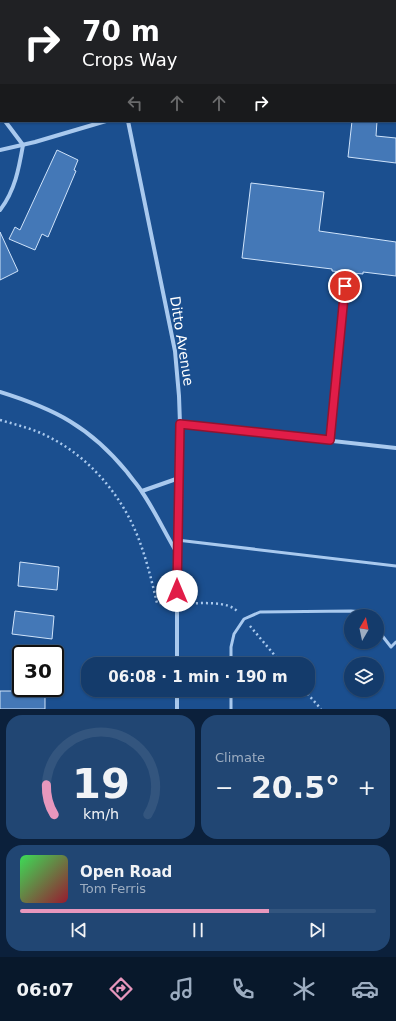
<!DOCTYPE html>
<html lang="en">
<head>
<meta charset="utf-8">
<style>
	body { margin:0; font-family:"DejaVu Sans",sans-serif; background:#214673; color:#f1f3f6; height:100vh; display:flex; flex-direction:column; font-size:15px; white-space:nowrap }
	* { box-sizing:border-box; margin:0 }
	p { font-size:13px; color:#9dadc1 }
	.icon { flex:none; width:22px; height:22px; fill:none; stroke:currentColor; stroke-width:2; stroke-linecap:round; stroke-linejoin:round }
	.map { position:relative; height:709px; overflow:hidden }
	.panel { display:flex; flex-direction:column; gap:6px; padding:6px; background:#0b203b; flex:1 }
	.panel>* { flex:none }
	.guide { position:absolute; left:0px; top:0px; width:396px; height:122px; box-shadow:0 1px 3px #0004,0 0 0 1px #33557e; background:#202124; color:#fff; overflow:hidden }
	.needle { width:26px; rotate:9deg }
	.controls { position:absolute; left:344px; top:609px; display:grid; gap:8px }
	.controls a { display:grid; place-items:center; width:40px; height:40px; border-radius:50%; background:#143b6b; box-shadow:0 1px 3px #0004,0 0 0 1px #33557e; font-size:20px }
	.speed { position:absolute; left:12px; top:645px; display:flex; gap:8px; font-size:20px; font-weight:700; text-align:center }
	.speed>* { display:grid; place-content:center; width:52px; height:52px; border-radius:50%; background:#143b6b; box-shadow:0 1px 3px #0004,0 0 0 1px #33557e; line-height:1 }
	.speed .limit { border:2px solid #111; border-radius:6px; background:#fff; color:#111 }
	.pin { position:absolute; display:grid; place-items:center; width:34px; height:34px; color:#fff; margin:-17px; border:2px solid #fff; border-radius:50%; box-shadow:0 1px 4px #0007 }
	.me { position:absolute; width:44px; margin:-22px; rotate:0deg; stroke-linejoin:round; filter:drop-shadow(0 0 3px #0008) }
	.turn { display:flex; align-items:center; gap:14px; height:84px; padding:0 16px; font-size:18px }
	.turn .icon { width:52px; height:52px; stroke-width:2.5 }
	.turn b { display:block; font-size:28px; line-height:34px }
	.lanes { display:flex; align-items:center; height:38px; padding:0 16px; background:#0003; justify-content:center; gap:20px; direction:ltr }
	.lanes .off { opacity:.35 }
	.big { font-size:30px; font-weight:800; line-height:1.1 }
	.panel .tile { flex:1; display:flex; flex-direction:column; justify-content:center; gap:6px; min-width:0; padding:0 14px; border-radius:16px; background:#214673 }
	.panel .dial { align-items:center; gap:0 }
	.dial svg { height:104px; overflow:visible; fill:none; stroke:#33557e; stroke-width:7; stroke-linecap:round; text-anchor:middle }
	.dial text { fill:#f1f3f6; stroke:none }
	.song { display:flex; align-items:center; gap:12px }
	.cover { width:48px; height:48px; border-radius:6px; background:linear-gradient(135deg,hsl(130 70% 55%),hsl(350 70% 35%)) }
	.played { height:4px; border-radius:2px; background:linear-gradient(90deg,#e797bd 70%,#33557e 70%) }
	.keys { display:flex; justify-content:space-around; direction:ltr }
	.heat { display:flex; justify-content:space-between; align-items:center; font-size:22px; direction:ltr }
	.panel .tiles { flex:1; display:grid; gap:6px; grid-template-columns:1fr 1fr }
	.tile:last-child { grid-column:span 2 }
	.trip { position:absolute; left:81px; top:657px; width:234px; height:40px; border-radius:16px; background:#143b6b; box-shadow:0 1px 3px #0004,0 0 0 1px #33557e; font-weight:800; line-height:40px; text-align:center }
	.menu { display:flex; height:64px; justify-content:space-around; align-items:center; background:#08182b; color:#9dadc1 }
	.menu .icon { width:28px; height:28px }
	.menu .selected { color:#e797bd }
	.menu b { font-size:18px; color:#f1f3f6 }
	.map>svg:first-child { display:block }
	.building { fill:#4478b7; stroke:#cfe3fa }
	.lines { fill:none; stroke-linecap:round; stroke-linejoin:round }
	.path { stroke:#a9c9ee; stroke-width:2.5; stroke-dasharray:2 3; stroke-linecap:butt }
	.lane { stroke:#a9c9ee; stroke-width:3 }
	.street { stroke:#a9c9ee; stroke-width:4 }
	.route-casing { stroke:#92132f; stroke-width:10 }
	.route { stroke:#e11d48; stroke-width:7 }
	.labels { text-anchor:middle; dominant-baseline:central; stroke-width:3; stroke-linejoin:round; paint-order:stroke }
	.street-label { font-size:14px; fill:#fff; stroke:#1b4f8f }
</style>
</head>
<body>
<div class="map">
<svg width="396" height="709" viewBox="0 0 396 709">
	<rect width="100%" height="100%" fill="#1b4f8f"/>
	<g class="building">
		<polygon points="352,121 377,121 376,136 396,138 396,163 348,157"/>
		<polygon points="57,150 78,160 74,170 76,171 48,237 42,234 35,250 9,239 15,227 20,230"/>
		<polygon points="251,183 324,192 319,231 396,242 396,276 363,272 363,274 332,271 332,269 242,258"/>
		<polygon points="0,232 18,271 0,280"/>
		<polygon points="20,562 59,567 57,590 18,586"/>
		<polygon points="15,611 54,616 52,639 12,634"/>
		<rect x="0" y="691" width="45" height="18"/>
	</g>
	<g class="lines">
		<g class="path">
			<path d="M0,420C17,425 34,429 49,437C87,456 118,491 135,530C145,553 151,578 157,603H169"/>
			<path d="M186,603C201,604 228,600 238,612"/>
			<polyline points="250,626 282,664"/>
			<polyline points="304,690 321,709"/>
		</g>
		<g class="lane">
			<polyline points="177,540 396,566"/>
			<polyline points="377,629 391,647 396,642"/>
			<polyline points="231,664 231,647 234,634 244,619 260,612 351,611 363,612 367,616"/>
			<polyline points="231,709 231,690"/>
		</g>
		<g class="street">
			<polyline points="103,0 104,1"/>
			<polyline points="0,116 1,116"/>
			<polyline points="128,121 175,351 179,396 180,424 177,554 177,664"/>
			<polyline points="0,150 35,142 106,121"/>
			<path d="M0,210C15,191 19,168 23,145L5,121"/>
			<path d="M0,392C55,409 90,427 127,472C132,479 138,485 142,492C155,511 165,533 177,553"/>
			<polyline points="180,424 396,448"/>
			<polyline points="330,440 345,286"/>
			<polyline points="142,491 179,478"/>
			<polyline points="177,690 177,709"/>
		</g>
	</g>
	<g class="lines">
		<g class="route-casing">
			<polyline id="route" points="177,591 180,424 330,440 345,286"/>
		</g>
		<use href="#route" class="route"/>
	</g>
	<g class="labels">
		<g class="street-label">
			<text transform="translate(182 341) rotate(81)">Ditto Avenue</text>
		</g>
	</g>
</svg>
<div class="controls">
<a><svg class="needle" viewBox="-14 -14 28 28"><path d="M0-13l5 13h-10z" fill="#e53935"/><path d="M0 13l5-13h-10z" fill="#9dadc1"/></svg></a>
<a><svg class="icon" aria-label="layers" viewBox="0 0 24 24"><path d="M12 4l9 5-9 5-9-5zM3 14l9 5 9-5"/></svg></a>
</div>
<div class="speed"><div class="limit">30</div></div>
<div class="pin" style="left:345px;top:286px;background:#d93025"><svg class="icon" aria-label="arrive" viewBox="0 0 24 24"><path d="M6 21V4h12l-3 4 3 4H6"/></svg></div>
<svg class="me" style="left:177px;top:591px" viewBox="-20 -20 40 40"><circle r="19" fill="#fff"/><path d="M0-13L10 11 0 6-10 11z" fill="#e11d48"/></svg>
<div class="trip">06:08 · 1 min · 190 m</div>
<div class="guide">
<div class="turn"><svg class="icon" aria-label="right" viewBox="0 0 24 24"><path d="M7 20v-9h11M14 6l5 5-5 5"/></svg><div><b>70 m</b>Crops Way</div></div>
<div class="lanes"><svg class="icon off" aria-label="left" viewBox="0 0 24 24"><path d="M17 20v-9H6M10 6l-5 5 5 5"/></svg><svg class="icon off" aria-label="ahead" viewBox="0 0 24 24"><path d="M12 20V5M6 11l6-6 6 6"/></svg><svg class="icon off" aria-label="ahead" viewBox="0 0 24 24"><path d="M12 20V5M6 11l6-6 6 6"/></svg><svg class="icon" aria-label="right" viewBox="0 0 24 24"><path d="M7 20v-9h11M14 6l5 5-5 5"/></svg></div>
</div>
</div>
<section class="panel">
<div class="tiles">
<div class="tile dial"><svg viewBox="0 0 100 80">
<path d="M14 69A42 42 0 1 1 86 69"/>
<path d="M14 69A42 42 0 0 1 8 46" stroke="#e797bd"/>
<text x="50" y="56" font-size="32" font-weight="700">19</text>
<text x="50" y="72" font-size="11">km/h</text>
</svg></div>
<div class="tile"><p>Climate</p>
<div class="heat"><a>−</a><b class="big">20.5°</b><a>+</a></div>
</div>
<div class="tile">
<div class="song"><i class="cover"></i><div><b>Open Road</b><p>Tom Ferris</p></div></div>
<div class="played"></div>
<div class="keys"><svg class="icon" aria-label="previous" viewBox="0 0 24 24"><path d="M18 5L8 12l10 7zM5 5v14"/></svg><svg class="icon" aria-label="pause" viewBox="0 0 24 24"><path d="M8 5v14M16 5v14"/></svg><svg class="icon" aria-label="next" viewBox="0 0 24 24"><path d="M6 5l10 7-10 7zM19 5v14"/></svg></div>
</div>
</div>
</section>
<nav class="menu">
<b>06:07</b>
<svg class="icon selected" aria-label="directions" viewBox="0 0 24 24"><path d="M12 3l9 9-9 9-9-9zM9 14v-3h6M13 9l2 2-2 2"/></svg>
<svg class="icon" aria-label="music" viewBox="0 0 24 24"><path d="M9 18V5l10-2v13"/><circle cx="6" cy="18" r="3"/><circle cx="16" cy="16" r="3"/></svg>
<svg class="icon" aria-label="phone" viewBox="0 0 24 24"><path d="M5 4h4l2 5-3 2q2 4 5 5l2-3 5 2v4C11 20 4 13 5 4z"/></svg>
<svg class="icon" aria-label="climate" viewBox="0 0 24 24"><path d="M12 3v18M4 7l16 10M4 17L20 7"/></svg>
<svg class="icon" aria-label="car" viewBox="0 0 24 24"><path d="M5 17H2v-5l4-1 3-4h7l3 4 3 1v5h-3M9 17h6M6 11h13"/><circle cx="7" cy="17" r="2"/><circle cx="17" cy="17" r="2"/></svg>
</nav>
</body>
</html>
